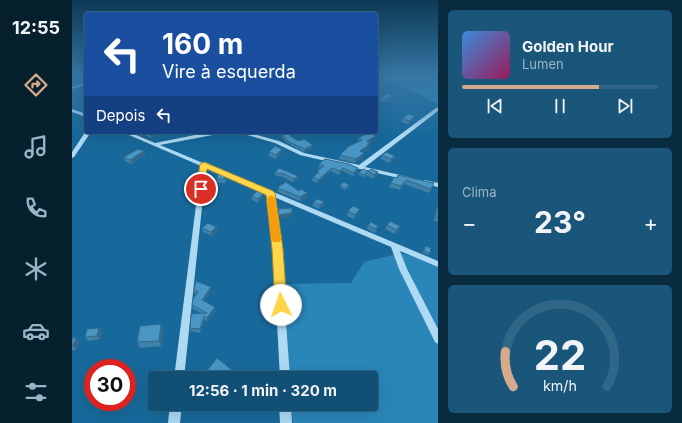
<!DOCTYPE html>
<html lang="pt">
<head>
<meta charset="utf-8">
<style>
	body { margin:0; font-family:Inter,sans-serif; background:#1a5679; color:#f1f3f6; height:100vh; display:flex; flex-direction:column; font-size:15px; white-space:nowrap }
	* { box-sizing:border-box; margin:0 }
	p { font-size:13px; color:#9cb5c5 }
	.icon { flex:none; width:22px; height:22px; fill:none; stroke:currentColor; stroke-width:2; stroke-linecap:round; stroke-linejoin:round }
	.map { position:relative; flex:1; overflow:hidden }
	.drawer { display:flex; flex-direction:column; gap:10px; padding:10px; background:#092b40; width:244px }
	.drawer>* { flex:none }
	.guide { position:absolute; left:12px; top:12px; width:294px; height:122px; border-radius:4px; box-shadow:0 4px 16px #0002,0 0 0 1px #306686; background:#1a4fa0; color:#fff; overflow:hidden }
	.speed { position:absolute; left:12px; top:359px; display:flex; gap:8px; font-size:20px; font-weight:700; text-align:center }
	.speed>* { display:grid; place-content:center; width:52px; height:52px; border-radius:50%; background:#114f74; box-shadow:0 4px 16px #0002,0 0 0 1px #306686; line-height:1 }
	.speed .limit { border:6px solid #d22; background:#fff; color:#111 }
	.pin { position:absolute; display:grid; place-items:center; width:34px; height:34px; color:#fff; margin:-17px; border:2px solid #fff; border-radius:50%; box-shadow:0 1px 4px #0007 }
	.me { position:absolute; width:44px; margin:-22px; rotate:356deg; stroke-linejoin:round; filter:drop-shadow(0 0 3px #0008) }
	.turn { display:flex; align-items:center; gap:14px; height:84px; padding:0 12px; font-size:18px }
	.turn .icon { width:52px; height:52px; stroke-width:2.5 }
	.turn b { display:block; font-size:28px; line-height:34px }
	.then { display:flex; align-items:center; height:38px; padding:0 12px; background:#0003; gap:8px; font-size:15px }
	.big { font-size:30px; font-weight:700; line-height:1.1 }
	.drawer .tile { flex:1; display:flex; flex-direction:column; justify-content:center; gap:6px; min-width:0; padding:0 14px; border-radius:6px; background:#1a5679 }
	.drawer .dial { align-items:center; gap:0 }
	.dial svg { height:104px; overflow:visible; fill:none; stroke:#306686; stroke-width:7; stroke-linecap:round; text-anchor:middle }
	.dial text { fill:#f1f3f6; stroke:none }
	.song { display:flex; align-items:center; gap:12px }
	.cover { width:48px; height:48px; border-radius:6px; background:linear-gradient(135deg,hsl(210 70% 55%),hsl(330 70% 35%)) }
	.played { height:4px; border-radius:2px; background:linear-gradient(90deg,#d6ab8b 70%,#306686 70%) }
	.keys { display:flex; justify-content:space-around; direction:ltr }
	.heat { display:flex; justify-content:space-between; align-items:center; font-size:22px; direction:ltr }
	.trip { position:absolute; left:76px; top:371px; width:230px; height:40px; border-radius:4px; background:#114f74; box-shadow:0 4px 16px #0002,0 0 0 1px #306686; font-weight:700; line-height:40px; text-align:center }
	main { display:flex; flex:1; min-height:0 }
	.tabs { display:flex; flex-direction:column; width:72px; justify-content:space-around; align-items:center; background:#07202e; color:#9cb5c5 }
	.tabs .icon { width:28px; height:28px }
	.tabs .current { color:#d6ab8b }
	.tabs b { font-size:18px; color:#f1f3f6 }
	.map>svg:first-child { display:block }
	.green { fill:#2a85b9 }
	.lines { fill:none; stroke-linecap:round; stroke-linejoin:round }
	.minor { fill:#add9f2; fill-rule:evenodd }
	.wall { fill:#3f81a9 }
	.shaded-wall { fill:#33698a }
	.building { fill:#4996c5; stroke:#33698a }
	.route { fill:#ffd54a; stroke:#a68a30 }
	.slow { fill:#f59e0b }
</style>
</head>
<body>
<main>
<nav class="tabs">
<b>12:55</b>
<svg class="icon current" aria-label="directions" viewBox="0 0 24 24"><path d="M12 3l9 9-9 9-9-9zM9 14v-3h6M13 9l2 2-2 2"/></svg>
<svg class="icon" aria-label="music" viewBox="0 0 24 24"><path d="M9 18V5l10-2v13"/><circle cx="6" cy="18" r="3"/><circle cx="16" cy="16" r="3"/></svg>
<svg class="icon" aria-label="phone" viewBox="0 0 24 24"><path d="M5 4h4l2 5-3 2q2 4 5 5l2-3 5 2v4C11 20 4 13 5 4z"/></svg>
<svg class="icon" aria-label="climate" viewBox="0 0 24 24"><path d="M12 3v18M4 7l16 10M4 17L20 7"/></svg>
<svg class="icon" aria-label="car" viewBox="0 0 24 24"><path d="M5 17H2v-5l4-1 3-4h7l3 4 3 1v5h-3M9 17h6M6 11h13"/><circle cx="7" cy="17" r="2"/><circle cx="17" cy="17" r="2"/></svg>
<svg class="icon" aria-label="filters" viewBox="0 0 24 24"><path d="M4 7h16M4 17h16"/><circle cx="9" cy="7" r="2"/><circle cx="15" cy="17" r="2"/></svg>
</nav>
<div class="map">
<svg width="366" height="423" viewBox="0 0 366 423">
	<rect width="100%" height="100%" fill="#17699b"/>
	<g class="green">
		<polygon points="318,75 366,75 366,104 323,82"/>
		<polygon points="329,253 345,258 366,267 366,423 221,423 219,404 299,404 299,378 217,378 213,284 279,283 292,262"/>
	</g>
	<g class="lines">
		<g class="minor">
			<polygon points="5,75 14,78 14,80 5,77"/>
			<polygon points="14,82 14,84 0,89 0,87"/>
			<polygon points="364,108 366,108 366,111 293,167 337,177 338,178 337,179 335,180 228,155 203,143 165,132 174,132 207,141 232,153 287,165"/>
			<polygon points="0,109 14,114 14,117 0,112"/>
			<polygon points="14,131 19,132 2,157 0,158 0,152"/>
			<polygon points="50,132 57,132 83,143 138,132 149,132 146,134 88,145 131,163 134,163 135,164 366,261 366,267 328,251 335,269 366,329 366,344 363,342 327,269 319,247 202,197 209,249 218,378 208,378 201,249 195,194 134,169 112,378 102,378 129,166"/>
			<polygon points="353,180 366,183 366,187 351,183 350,182 351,181"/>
			<polygon points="98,404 110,404 108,423 96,423"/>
			<polygon points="207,404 219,404 220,423 208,423"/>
		</g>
	</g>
	<g class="wall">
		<polygon points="304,75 321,75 322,76 320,81 306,81 304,78"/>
		<polygon points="309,97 320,99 314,102 308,100"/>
		<polygon points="330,118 342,120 336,124 329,122"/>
		<polygon points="68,132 85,132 86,134 79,138"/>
		<polygon points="210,135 226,141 241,147 232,152 217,144 210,138"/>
		<polygon points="304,136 303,140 298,142 296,149 291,152 291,157 283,163 267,159 268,155 286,142 286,138"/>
		<polygon points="210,149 210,153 204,159 197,156 197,152"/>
		<polygon points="72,151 73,155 60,164 53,161 52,157"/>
		<polygon points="310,155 323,156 322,160 317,163 309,159"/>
		<polygon points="253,159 286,172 281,176 270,171 267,175 259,171 245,183 240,181 241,177 245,174 245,171 249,168 247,167 247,164"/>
		<polygon points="296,171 306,172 305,176 301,179 294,175 295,174 292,177 286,175 287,173"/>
		<polygon points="203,172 226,176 226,179 221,182 209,176 208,177 203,175"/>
		<polygon points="326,175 362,183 357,193 332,184 328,190 317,187 319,183 325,178"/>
		<polygon points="145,179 154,179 153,183 145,183"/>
		<polygon points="268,185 277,185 277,187 273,190 268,187"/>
		<polygon points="206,187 235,197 228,201 206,192"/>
		<polygon points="191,194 191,198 186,203 180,200 180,196"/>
		<polygon points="241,202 252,202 251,206 247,209 241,206"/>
		<polygon points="366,205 366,222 362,221 364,209"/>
		<polygon points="276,211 287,214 282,219 275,216"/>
		<polygon points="299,222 305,230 303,233 295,229 296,225"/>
		<polygon points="315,225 328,226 326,231 323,234 313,229"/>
		<polygon points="144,227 145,231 140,236 131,232 130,228"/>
		<polygon points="353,246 358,253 356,255 351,253"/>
		<polygon points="122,289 139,291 132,301 143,307 144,311 135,321 132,320 128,333 118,331 118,328 129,313 121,309 120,305 124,294 122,293"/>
		<polygon points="89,324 91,330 89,346 68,348 65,342"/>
		<polygon points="30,332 28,339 16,341 13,337"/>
		<polygon points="0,338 7,342 4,350 0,350"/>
		<polygon points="133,373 170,378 134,378"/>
	</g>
	<g class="shaded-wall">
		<polygon points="321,96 320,99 314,102 315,99"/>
		<polygon points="343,116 342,120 336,124 337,121"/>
		<polygon points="84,132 85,132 86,134 79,138 78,134"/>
		<polygon points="218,132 225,132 218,134"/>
		<polygon points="304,136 303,140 294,144 295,141"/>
		<polygon points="299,143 296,149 287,154 288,151 295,144"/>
		<polygon points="241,145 241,147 232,152 233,149"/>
		<polygon points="210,149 210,153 204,159 204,155"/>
		<polygon points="72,151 73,155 60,164 58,160"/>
		<polygon points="292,153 291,157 283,163 284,159"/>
		<polygon points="323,156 322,160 317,163 319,159"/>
		<polygon points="260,168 259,171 245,183 246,180"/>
		<polygon points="271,168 270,171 267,175 268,171"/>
		<polygon points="286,168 286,172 281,176 282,173"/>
		<polygon points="306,172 305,176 301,179 302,175"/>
		<polygon points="226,176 226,179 221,182 222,179"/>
		<polygon points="334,180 332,184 328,190 329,186"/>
		<polygon points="235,193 235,197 228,201 228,197"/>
		<polygon points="191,194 191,198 186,203 186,199"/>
		<polygon points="252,202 251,206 247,209 248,205"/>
		<polygon points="288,209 287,214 282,219 283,215"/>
		<polygon points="220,213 220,217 207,219 207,215"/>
		<polygon points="306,226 305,230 303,233 304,229"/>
		<polygon points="328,226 326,231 323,234 324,230"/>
		<polygon points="144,227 145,231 140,236 139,232"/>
		<polygon points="139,287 139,291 130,304 130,300"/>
		<polygon points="143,307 144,311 135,321 135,318"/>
		<polygon points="132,316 132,320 128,333 128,329"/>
		<polygon points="89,324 91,330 89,346 87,341"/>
		<polygon points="27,328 30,332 28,339 25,336"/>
		<polygon points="4,338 7,342 4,350 1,346"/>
	</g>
	<g class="building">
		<polygon points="307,75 321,75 322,76 307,76"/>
		<polygon points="315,94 321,96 315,99 309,97"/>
		<polygon points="337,114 343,116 337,121 330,118"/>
		<polygon points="74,132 84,132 78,134"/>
		<polygon points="297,133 304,136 295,141 299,143 295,144 297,145 288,151 292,153 284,159 268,155 277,146 290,140 286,138"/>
		<polygon points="216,134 226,141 232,139 241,145 233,149 217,142 210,135"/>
		<polygon points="203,146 210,149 204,155 197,152"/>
		<polygon points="66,149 72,151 58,160 52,157"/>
		<polygon points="314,152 323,156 319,159 310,155"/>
		<polygon points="253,159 277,164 286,168 282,173 271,168 268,171 260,168 246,180 241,177 247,172 245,171 252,166 247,164"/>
		<polygon points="207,168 226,176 222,179 210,173 208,174 203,172"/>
		<polygon points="291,169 296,171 292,175 287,173"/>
		<polygon points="299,169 306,172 302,175 296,171"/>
		<polygon points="146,174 153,175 153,179 145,179"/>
		<polygon points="326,175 362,183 359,189 334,180 329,186 319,183 322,177 326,178"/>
		<polygon points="214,182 227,191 229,189 235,193 228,197 206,188 206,187"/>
		<polygon points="272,182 277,185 273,188 268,185"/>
		<polygon points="185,191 191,194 186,199 180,196"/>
		<polygon points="246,199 252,202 248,205 241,202"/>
		<polygon points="366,205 366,218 363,217"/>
		<polygon points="281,206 288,209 283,215 276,211"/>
		<polygon points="220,208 220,213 207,215 206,209"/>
		<polygon points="318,221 328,226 324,230 315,225"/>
		<polygon points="299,222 306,226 304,229 296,225"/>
		<polygon points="136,223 144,227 139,232 130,228"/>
		<polygon points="353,246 359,248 358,253 352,251"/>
		<polygon points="124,281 139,287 130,300 143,307 135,318 132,316 128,329 118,328 119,314 135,313 120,305 121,299 126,292 122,289"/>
		<polygon points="89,324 87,341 65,342 68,326"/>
		<polygon points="27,328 25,336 13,337 15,329"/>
		<polygon points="0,338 4,338 1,346 0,346"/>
		<polygon points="145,358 170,378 139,378 133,373"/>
	</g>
	<linearGradient id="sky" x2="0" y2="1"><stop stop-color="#0d3a55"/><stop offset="0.56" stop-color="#3676a4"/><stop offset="1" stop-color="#3676a4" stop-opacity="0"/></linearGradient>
	<rect width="366" height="135" fill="url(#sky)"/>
	<polygon class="route" points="132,162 201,191 203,193 211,249 215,305 214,308 209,310 205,308 203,305 200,249 194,195 135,169 133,189 129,192 126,191 124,189 128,164"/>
	<polygon class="slow" points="199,195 203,198 209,239 208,242 201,242 199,239 195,198"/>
</svg>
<div class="speed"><div class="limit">30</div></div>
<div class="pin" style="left:129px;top:189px;background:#d93025"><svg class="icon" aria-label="arrive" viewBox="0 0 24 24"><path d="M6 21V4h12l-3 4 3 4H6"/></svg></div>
<svg class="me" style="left:209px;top:305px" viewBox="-20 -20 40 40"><circle r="19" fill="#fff"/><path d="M0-13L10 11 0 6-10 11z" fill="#ffd54a"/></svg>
<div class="trip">12:56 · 1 min · 320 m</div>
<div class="guide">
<div class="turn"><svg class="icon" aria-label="left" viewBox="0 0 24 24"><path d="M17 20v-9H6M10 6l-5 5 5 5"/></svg><div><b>160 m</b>Vire à esquerda</div></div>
<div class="then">Depois<svg class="icon" aria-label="left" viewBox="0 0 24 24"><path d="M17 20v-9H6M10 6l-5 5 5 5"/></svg></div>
</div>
</div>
<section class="drawer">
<div class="tile">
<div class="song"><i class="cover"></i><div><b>Golden Hour</b><p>Lumen</p></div></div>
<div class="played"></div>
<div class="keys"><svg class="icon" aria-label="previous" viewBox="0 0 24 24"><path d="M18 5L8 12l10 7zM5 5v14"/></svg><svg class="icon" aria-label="pause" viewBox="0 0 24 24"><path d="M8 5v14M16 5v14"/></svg><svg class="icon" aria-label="next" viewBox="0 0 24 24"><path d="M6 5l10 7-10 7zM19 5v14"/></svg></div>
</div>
<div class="tile"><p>Clima</p>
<div class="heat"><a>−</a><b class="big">23°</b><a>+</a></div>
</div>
<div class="tile dial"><svg viewBox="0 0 100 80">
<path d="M14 69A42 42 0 1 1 86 69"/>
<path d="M14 69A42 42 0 0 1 8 42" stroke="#d6ab8b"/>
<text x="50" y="56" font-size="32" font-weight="700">22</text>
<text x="50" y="72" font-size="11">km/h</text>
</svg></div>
</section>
</main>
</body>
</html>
